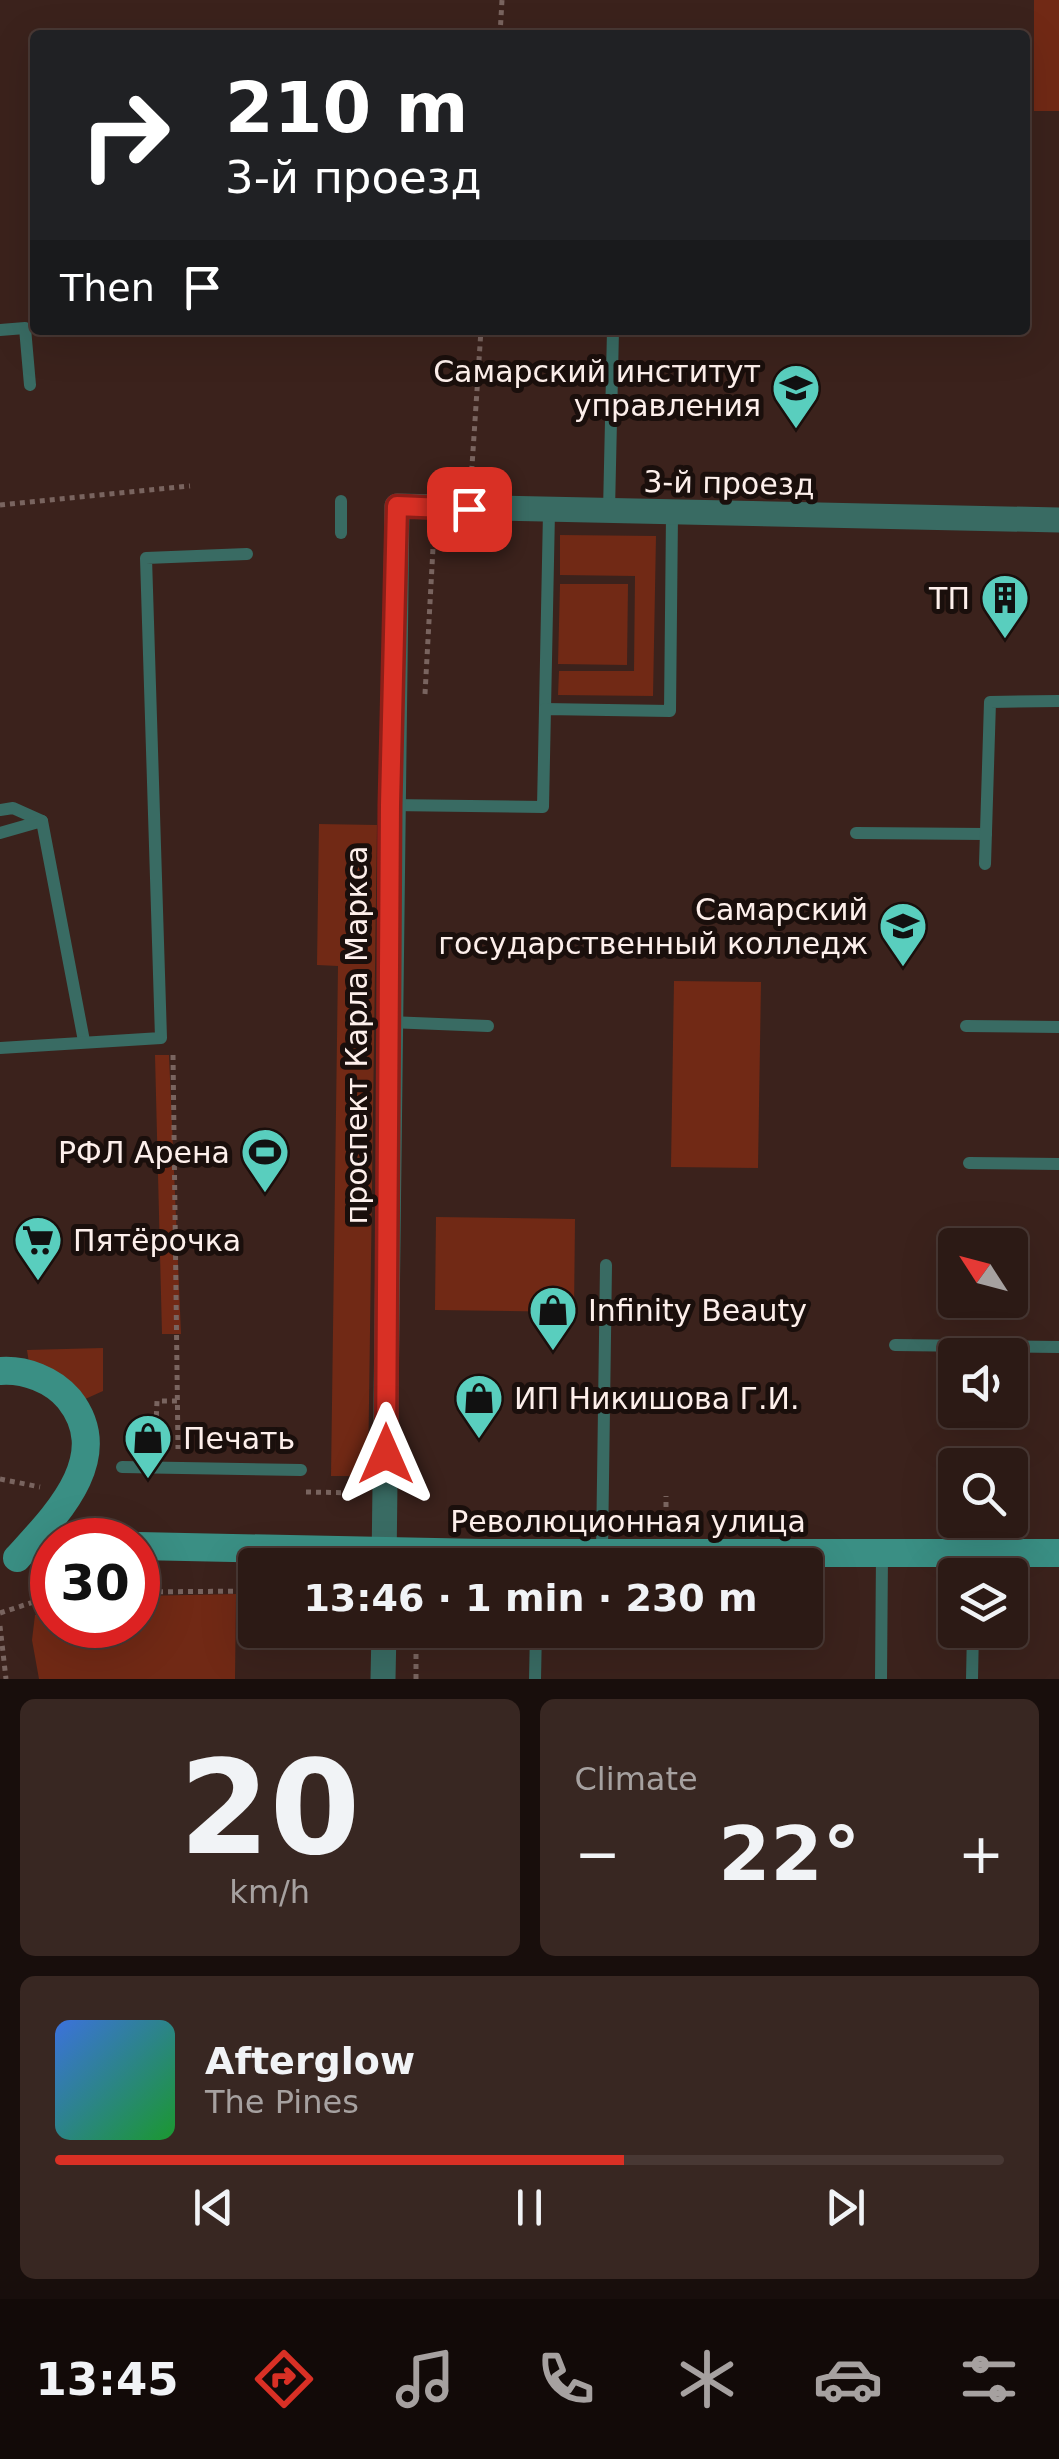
<!DOCTYPE html>
<html lang="en">
<head>
<meta charset="utf-8">
<style>
	body { margin:0; font-family:"DejaVu Sans",sans-serif; background:#382722; color:#f1f3f6; height:100vh; display:flex; flex-direction:column; font-size:38px; white-space:nowrap }
	* { box-sizing:border-box; margin:0 }
	p { font-size:32px; color:#a6a1a0 }
	.icon { flex:none; width:55px; height:55px; fill:none; stroke:currentColor; stroke-width:2; stroke-linecap:round; stroke-linejoin:round }
	.map { position:relative; height:1679px; overflow:hidden }
	.details { display:flex; flex-direction:column; gap:20px; padding:20px; background:#180e0c; flex:1 }
	.details>* { flex:none }
	.hud { position:absolute; left:30px; top:30px; width:1000px; height:305px; border-radius:10px; box-shadow:0 10px 40px #0002,0 0 0 2px #483834; background:#202124; color:#fff; overflow:hidden }
	.needle { width:65px; rotate:306deg }
	.buttons { position:absolute; left:938px; top:1228px; display:grid; gap:20px }
	.buttons a { display:grid; place-items:center; width:90px; height:90px; border-radius:10px; background:#2c1a15; box-shadow:0 10px 40px #0002,0 0 0 2px #483834; font-size:50px }
	.speed { position:absolute; left:30px; top:1518px; display:flex; gap:20px; font-size:50px; font-weight:700; text-align:center }
	.speed>* { display:grid; place-content:center; width:130px; height:130px; border-radius:50%; background:#2c1a15; box-shadow:0 10px 40px #0002,0 0 0 2px #483834; line-height:1 }
	.speed .limit { border:15px solid #d22; background:#fff; color:#111 }
	.pin { position:absolute; display:grid; place-items:center; width:85px; height:85px; color:#fff; margin:-42px; border-radius:20px; box-shadow:0 5px 15px #0006 }
	.me { position:absolute; width:110px; margin:-55px; rotate:0deg; stroke-linejoin:round; filter:drop-shadow(0 0 8px #0008) }
	.turn { display:flex; align-items:center; gap:35px; height:210px; padding:0 30px; font-size:45px }
	.turn .icon { width:130px; height:130px; stroke-width:2.5 }
	.turn b { display:block; font-size:70px; line-height:85px }
	.then { display:flex; align-items:center; height:95px; padding:0 30px; background:#0003; gap:20px; font-size:38px }
	.big { font-size:75px; font-weight:700; line-height:1.1 }
	.details .card { flex:1; display:flex; flex-direction:column; justify-content:center; gap:15px; min-width:0; padding:0 35px; border-radius:15px; background:#382722 }
	.details .dial { align-items:center; gap:0 }
	.dial b { font-size:130px; line-height:1 }
	.song { display:flex; align-items:center; gap:30px }
	.cover { width:120px; height:120px; border-radius:15px; background:linear-gradient(135deg,hsl(220 70% 55%),hsl(130 70% 35%)) }
	.played { height:10px; border-radius:5px; background:linear-gradient(90deg,#d93025 60%,#483834 60%) }
	.keys { display:flex; justify-content:space-around; direction:ltr }
	.heat { display:flex; justify-content:space-between; align-items:center; font-size:55px; direction:ltr }
	.details .tiles { flex:1; display:grid; gap:20px; grid-template-columns:1fr 1fr }
	.card:last-child { grid-column:span 2 }
	.trip { position:absolute; left:238px; top:1548px; width:585px; height:100px; border-radius:10px; background:#2c1a15; box-shadow:0 10px 40px #0002,0 0 0 2px #483834; font-weight:700; line-height:100px; text-align:center }
	.tabs { display:flex; height:160px; justify-content:space-around; align-items:center; background:#120a08; color:#a6a1a0 }
	.tabs .icon { width:70px; height:70px }
	.tabs .on { color:#d93025 }
	.tabs b { font-size:45px; color:#f1f3f6 }
	.map>svg:first-child { display:block }
	.green { fill:#712915 }
	.lines { fill:none; stroke-linecap:round; stroke-linejoin:round }
	.path { stroke:#79645f; stroke-width:5; stroke-dasharray:5 5; stroke-linecap:butt }
	.service { stroke:#396b63; stroke-width:12 }
	.minor { stroke:#396b63; stroke-width:25 }
	.secondary { stroke:#3a8f84; stroke-width:28 }
	.route-casing { stroke:#8d1f18; stroke-width:25 }
	.route { stroke:#d93025; stroke-width:18 }
	.labels { text-anchor:middle; dominant-baseline:central; stroke-width:10; stroke-linejoin:round; paint-order:stroke }
	.poi-label { font-size:30px; fill:#fdefeb; stroke:#1a0f0c; text-anchor:end }
	.street-label { font-size:30px; fill:#fdefeb; stroke:#1a0f0c }
</style>
</head>
<body>
<div class="map">
<svg width="1059" height="1679" viewBox="0 0 1059 1679">
	<rect width="100%" height="100%" fill="#3b221c"/>
	<g class="green">
		<rect x="1034" y="0" width="25" height="111"/>
		<polygon points="560,535 656,536 653,696 558,695 559,671 634,671 635,576 560,575"/>
		<polygon points="560,584 628,584 627,665 558,664"/>
		<polygon points="319,824 377,825 368,1476 331,1476 338,966 317,965"/>
		<polygon points="674,981 761,982 758,1168 671,1167"/>
		<polygon points="155,1055 169,1055 181,1334 162,1334"/>
		<polygon points="436,1217 575,1219 574,1312 435,1310"/>
		<polygon points="103,1348 103,1391 83,1400 29,1363 27,1350"/>
		<polygon points="236,1594 235,1679 39,1679 32,1640 35,1615 52,1608 52,1625 138,1625 138,1596"/>
	</g>
	<g class="lines">
		<g class="path">
			<polyline points="500,35 502,0"/>
			<polyline points="471,481 481,330"/>
			<polyline points="0,505 190,486"/>
			<polyline points="425,694 434,530"/>
			<polyline points="173,1055 178,1449"/>
			<polyline points="155,1446 157,1401 179,1401"/>
			<polyline points="0,1479 40,1487"/>
			<polyline points="306,1492 360,1493"/>
			<polyline points="666,1527 666,1496"/>
			<polyline points="138,1592 255,1591"/>
			<polyline points="0,1613 52,1596"/>
			<polyline points="0,1626 6,1679"/>
			<polyline points="416,1679 416,1630"/>
		</g>
		<g class="service">
			<polyline points="0,330 25,328 30,385"/>
			<polyline points="609,511 613,330"/>
			<polyline points="341,533 341,501"/>
			<polyline points="545,709 549,512"/>
			<polyline points="390,805 543,807 545,709 670,711 672,514"/>
			<polyline points="0,810 13,808 42,821"/>
			<polyline points="0,833 42,821 84,1041"/>
			<polyline points="856,833 986,834"/>
			<polyline points="985,864 990,702 1059,701"/>
			<polyline points="389,1022 488,1026"/>
			<polyline points="966,1026 1059,1027"/>
			<polyline points="0,1048 161,1038 146,558 247,554"/>
			<polyline points="969,1163 1059,1164"/>
			<polyline points="895,1345 1059,1347"/>
			<polyline points="122,1467 301,1470"/>
			<polyline points="602,1552 606,1265"/>
			<polyline points="535,1679 536,1630"/>
			<polyline points="881,1679 882,1554"/>
			<polyline points="972,1679 973,1630"/>
		</g>
		<g class="minor">
			<polyline points="384,1565 397,506 1059,520"/>
			<polyline points="383,1679 384,1630"/>
		</g>
		<g class="secondary">
			<path d="M0,1371C25,1369 53,1380 69,1399C115,1457 56,1515 17,1558"/>
			<polyline points="138,1546 483,1553 1059,1553"/>
		</g>
	</g>
	<g class="lines">
		<g class="route-casing">
			<polyline id="route" points="386,1454 390,805 397,506 469,509"/>
		</g>
		<use href="#route" class="route"/>
	</g>
	<defs>
		<g id="university-pin" transform="scale(2.5)"><path d="M0 17L-7.5 6A9.5 9.5 0 1 1 7.5 6Z" fill="#59cebe" stroke="#1a0f0c"/><path d="M0-5L7-2L0 1L-7-2ZM-4 1L0 2.5L4 1V4Q0 6-4 4Z" fill="#111"/></g>
		<g id="building-pin" transform="scale(2.5)"><path d="M0 17L-7.5 6A9.5 9.5 0 1 1 7.5 6Z" fill="#59cebe" stroke="#1a0f0c"/><path d="M-4-6H4V6H1V3H-1V6H-4ZM-2.5-4.3h1.7v1.8h-1.7ZM.8-4.3h1.7v1.8H.8ZM-2.5-1h1.7V.8h-1.7ZM.8-1h1.7V.8H.8Z" fill="#111"/></g>
		<g id="stadium-pin" transform="scale(2.5)"><path d="M0 17L-7.5 6A9.5 9.5 0 1 1 7.5 6Z" fill="#59cebe" stroke="#1a0f0c"/><path d="M0-5a6.5 5 0 1 0 0 10a6.5 5 0 1 0 0-10ZM-3.5-1.8h7v3.6h-7Z" fill="#111"/></g>
		<g id="supermarket-pin" transform="scale(2.5)"><path d="M0 17L-7.5 6A9.5 9.5 0 1 1 7.5 6Z" fill="#59cebe" stroke="#1a0f0c"/><path d="M-6-5.5h2.5l.6 2H6L4.5 2H-2.5L-4.4-4H-6ZM-1.5 3.2a1.3 1.3 0 1 0 .1 0ZM3 3.2a1.3 1.3 0 1 0 .1 0Z" fill="#111"/></g>
		<g id="shop-pin" transform="scale(2.5)"><path d="M0 17L-7.5 6A9.5 9.5 0 1 1 7.5 6Z" fill="#59cebe" stroke="#1a0f0c"/><path d="M-5-2.5h2.3a2.7 3.5 0 0 1 5.4 0H5L5.5 6h-11ZM-1.5-2.5h3a1.5 2.3 0 0 0-3 0Z" fill="#111"/></g>
	</defs>
	<g fill-rule="evenodd">
		<use href="#university-pin" x="796" y="388"/>
		<use href="#building-pin" x="1005" y="598"/>
		<use href="#university-pin" x="903" y="926"/>
		<use href="#stadium-pin" x="265" y="1152"/>
		<use href="#supermarket-pin" x="38" y="1240"/>
		<use href="#shop-pin" x="553" y="1310"/>
		<use href="#shop-pin" x="479" y="1398"/>
		<use href="#shop-pin" x="148" y="1438"/>
	</g>
	<g class="labels">
		<g class="poi-label">
			<text x="761" y="371">Самарский институт<tspan x="761" dy="34">управления</tspan></text>
			<text x="970" y="598">ТП</text>
			<text x="868" y="909">Самарский<tspan x="868" dy="34">государственный колледж</tspan></text>
			<text x="230" y="1152">РФЛ Арена</text>
			<text x="73" y="1240" text-anchor="start">Пятёрочка</text>
			<text x="588" y="1310" text-anchor="start">Infinity Beauty</text>
			<text x="514" y="1398" text-anchor="start">ИП Никишова Г.И.</text>
			<text x="183" y="1438" text-anchor="start">Печать</text>
		</g>
		<g class="street-label">
			<text transform="translate(729 483) rotate(1)">3-й проезд</text>
			<text transform="translate(356 1035) rotate(-90)">проспект Карла Маркса</text>
			<text x="628" y="1521">Революционная улица</text>
		</g>
	</g>
</svg>
<div class="buttons">
<a><svg class="needle" viewBox="-14 -14 28 28"><path d="M0-13l5 13h-10z" fill="#e53935"/><path d="M0 13l5-13h-10z" fill="#a6a1a0"/></svg></a>
<a><svg class="icon" aria-label="sound" viewBox="0 0 24 24"><path d="M4 9h4l5-4v14l-5-4H4zM17 9q2 3 0 6"/></svg></a>
<a><svg class="icon" aria-label="search" viewBox="0 0 24 24"><circle cx="10" cy="10" r="6"/><path d="M15 15l6 6"/></svg></a>
<a><svg class="icon" aria-label="layers" viewBox="0 0 24 24"><path d="M12 4l9 5-9 5-9-5zM3 14l9 5 9-5"/></svg></a>
</div>
<div class="speed"><div class="limit">30</div></div>
<div class="pin" style="left:469px;top:509px;background:#d93025"><svg class="icon" aria-label="arrive" viewBox="0 0 24 24"><path d="M6 21V4h12l-3 4 3 4H6"/></svg></div>
<svg class="me" style="left:386px;top:1454px" viewBox="-20 -20 40 40"><path d="M0-17L14 15 0 8-14 15z" fill="#d93025" stroke="#fff" stroke-width="4"/></svg>
<div class="trip">13:46 · 1 min · 230 m</div>
<div class="hud">
<div class="turn"><svg class="icon" aria-label="right" viewBox="0 0 24 24"><path d="M7 20v-9h11M14 6l5 5-5 5"/></svg><div><b>210 m</b>3-й проезд</div></div>
<div class="then">Then<svg class="icon" aria-label="arrive" viewBox="0 0 24 24"><path d="M6 21V4h12l-3 4 3 4H6"/></svg></div>
</div>
</div>
<section class="details">
<div class="tiles">
<div class="card dial"><b>20</b><p>km/h</p></div>
<div class="card"><p>Climate</p>
<div class="heat"><a>−</a><b class="big">22°</b><a>+</a></div>
</div>
<div class="card">
<div class="song"><i class="cover"></i><div><b>Afterglow</b><p>The Pines</p></div></div>
<div class="played"></div>
<div class="keys"><svg class="icon" aria-label="previous" viewBox="0 0 24 24"><path d="M18 5L8 12l10 7zM5 5v14"/></svg><svg class="icon" aria-label="pause" viewBox="0 0 24 24"><path d="M8 5v14M16 5v14"/></svg><svg class="icon" aria-label="next" viewBox="0 0 24 24"><path d="M6 5l10 7-10 7zM19 5v14"/></svg></div>
</div>
</div>
</section>
<nav class="tabs">
<b>13:45</b>
<svg class="icon on" aria-label="directions" viewBox="0 0 24 24"><path d="M12 3l9 9-9 9-9-9zM9 14v-3h6M13 9l2 2-2 2"/></svg>
<svg class="icon" aria-label="music" viewBox="0 0 24 24"><path d="M9 18V5l10-2v13"/><circle cx="6" cy="18" r="3"/><circle cx="16" cy="16" r="3"/></svg>
<svg class="icon" aria-label="phone" viewBox="0 0 24 24"><path d="M5 4h4l2 5-3 2q2 4 5 5l2-3 5 2v4C11 20 4 13 5 4z"/></svg>
<svg class="icon" aria-label="climate" viewBox="0 0 24 24"><path d="M12 3v18M4 7l16 10M4 17L20 7"/></svg>
<svg class="icon" aria-label="car" viewBox="0 0 24 24"><path d="M5 17H2v-5l4-1 3-4h7l3 4 3 1v5h-3M9 17h6M6 11h13"/><circle cx="7" cy="17" r="2"/><circle cx="17" cy="17" r="2"/></svg>
<svg class="icon" aria-label="filters" viewBox="0 0 24 24"><path d="M4 7h16M4 17h16"/><circle cx="9" cy="7" r="2"/><circle cx="15" cy="17" r="2"/></svg>
</nav>
</body>
</html>
